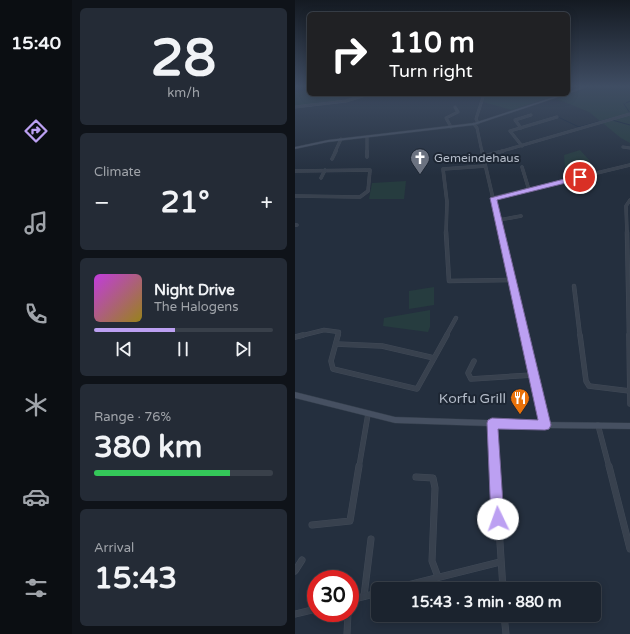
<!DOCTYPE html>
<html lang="en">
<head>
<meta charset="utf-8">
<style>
	body { margin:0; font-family:"Varela Round",sans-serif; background:#242b36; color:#f1f3f6; height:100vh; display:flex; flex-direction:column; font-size:15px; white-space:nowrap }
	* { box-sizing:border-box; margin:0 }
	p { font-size:13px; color:#a0a4aa }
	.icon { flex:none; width:22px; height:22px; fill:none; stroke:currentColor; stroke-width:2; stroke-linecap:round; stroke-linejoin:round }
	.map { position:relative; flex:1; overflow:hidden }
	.side { display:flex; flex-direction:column; gap:8px; padding:8px; background:#0f1319; width:223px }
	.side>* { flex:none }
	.guide { position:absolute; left:12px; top:12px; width:263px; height:84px; border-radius:6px; box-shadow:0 2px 10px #0003,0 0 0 1px #39404a; background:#202124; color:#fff; overflow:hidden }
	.speed { position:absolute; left:12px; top:570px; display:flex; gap:8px; font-size:20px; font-weight:700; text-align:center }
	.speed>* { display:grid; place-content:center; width:52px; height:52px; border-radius:50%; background:#1b232e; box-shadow:0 2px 10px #0003,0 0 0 1px #39404a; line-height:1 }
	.speed .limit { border:6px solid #d22; background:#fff; color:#111 }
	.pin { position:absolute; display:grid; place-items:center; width:34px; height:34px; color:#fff; margin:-17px; border:2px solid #fff; border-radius:50%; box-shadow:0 1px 4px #0007 }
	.me { position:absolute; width:44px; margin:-22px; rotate:357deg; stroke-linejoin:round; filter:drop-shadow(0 0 3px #0008) }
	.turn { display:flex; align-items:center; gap:14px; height:84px; padding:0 16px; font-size:18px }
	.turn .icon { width:52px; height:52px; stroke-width:2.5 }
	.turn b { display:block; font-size:28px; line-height:34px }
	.big { font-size:30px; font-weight:700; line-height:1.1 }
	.side .tile { flex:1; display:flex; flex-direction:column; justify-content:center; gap:6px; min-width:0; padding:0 14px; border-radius:6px; background:#242b36 }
	.side .dial { align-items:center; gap:0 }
	.dial b { font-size:52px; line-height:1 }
	.song { display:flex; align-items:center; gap:12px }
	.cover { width:48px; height:48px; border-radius:6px; background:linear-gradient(135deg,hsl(290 70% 55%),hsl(50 70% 35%)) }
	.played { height:4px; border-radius:2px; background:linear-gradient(90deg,#bca0f2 45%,#39404a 45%) }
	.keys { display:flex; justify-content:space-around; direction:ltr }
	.heat { display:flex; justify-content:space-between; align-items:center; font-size:22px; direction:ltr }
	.charge { height:6px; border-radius:3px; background:linear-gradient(90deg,#34c759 76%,#39404a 0) }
	.trip { position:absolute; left:76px; top:582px; width:230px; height:40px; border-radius:6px; background:#1b232e; box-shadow:0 2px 10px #0003,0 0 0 1px #39404a; font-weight:700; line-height:40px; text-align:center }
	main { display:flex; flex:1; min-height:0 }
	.menu { display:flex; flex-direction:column; width:72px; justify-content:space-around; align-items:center; background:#0b0e12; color:#a0a4aa }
	.menu .icon { width:28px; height:28px }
	.menu .on { color:#bca0f2 }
	.menu b { font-size:18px; color:#f1f3f6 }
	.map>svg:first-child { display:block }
	.green { fill:#263c3f }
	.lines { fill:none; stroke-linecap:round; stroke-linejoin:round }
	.stream { stroke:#17263c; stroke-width:1 }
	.street-far4-casing { stroke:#414a57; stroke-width:3 }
	.street-far3-casing { stroke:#414a57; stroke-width:3.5 }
	.street-far2-casing { stroke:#414a57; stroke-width:4.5 }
	.street-far1-casing { stroke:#414a57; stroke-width:5.5 }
	.street-casing { stroke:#414a57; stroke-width:7 }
	.secondary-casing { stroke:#414a57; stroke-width:0.5 }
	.street-far4 { stroke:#38414e; stroke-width:2.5 }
	.street-far3 { stroke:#38414e; stroke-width:3 }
	.street-far2 { stroke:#38414e; stroke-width:3.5 }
	.street-far1 { stroke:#38414e; stroke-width:4.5 }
	.street { stroke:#38414e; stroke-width:6 }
	.secondary { fill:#465061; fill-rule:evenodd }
	.route { fill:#bca0f2; stroke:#7a689d }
	.labels { text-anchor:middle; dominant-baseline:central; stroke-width:4; stroke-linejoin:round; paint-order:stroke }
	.far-poi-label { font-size:12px; fill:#b4bcc9; stroke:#1d2633; text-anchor:start }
	.poi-label { font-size:14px; fill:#b4bcc9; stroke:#1d2633; text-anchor:end }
</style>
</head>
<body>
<main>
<nav class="menu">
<b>15:40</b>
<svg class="icon on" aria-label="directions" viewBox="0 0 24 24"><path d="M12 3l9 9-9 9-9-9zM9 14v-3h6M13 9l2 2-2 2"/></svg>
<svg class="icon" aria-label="music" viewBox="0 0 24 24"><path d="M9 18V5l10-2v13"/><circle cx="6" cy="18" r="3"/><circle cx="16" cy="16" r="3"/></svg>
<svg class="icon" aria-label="phone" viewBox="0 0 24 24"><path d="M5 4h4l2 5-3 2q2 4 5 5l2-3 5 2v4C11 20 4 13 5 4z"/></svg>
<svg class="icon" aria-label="climate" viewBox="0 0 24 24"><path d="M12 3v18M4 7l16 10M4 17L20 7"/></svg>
<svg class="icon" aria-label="car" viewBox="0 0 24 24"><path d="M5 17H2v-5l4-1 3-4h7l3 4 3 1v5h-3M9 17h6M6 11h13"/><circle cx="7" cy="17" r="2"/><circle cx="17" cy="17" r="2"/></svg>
<svg class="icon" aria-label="filters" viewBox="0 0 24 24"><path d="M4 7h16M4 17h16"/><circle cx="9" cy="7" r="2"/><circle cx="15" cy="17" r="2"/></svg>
</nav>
<section class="side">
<div class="tile dial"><b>28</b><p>km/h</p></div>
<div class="tile"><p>Climate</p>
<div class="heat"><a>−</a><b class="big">21°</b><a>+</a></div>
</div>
<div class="tile">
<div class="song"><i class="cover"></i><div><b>Night Drive</b><p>The Halogens</p></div></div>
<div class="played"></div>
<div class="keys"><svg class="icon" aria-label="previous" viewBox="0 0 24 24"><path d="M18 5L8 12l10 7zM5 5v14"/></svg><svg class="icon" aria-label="pause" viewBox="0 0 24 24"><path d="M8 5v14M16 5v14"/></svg><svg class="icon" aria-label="next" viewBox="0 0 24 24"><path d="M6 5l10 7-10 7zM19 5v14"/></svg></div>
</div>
<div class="tile"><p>Range · 76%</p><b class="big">380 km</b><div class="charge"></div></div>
<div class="tile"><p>Arrival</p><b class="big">15:43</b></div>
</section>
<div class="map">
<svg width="335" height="634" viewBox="0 0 335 634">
	<rect width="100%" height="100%" fill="#242f3e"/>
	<g class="green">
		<polygon points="296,87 335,87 335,143 326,138 294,112 262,99"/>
		<polygon points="14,91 14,94 44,94 45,101 0,106 0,92"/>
		<polygon points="191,94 265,94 217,110 188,102"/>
		<polygon points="285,150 295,161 284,165 295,174 281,178 276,171 270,168 269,155"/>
		<polygon points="111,181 109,199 74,199 77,183"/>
		<polygon points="139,287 139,305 114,309 114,291"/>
		<polygon points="135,310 135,327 133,332 88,326 89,318"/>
	</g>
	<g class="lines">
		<g class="stream">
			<polyline points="331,103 335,101"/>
			<polyline points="329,104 335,113"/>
			<polyline points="263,117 284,127 314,119"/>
			<polyline points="317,120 335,125"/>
		</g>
		<g class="street-far4-casing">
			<g id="street-far4">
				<polyline points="0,107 51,101 74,94"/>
				<polyline points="183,123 181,119 189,94"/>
				<polyline points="179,124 182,128 187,152"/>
				<polyline points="156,127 151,118 163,112 160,107"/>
				<polyline points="226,128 220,120 236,115"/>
				<polyline points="72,137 72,152"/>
				<polyline points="227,146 215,131 262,117"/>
				<polyline points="328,147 335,148"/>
				<polyline points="40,152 46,139"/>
				<polyline points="204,152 335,114"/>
			</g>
		</g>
		<g class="street-far3-casing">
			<g id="street-far3">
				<polyline points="72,151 72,157"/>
				<polyline points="187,151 206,233"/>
				<polyline points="189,156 208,151"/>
				<polyline points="37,159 41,151"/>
				<polyline points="227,167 234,190"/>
				<polyline points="0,171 75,170 73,191 65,197 0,196"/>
				<polyline points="26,178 30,170"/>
				<polyline points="198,198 335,165"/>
				<polyline points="204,220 226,216"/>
				<polyline points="0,225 2,225"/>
				<polyline points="151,233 152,202 148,169 190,166"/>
				<polyline points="332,233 331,206 335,200"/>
			</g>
		</g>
		<g class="street-far2-casing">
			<g id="street-far2">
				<polyline points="151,232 154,281 216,280"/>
				<polyline points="206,232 230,336"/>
				<polyline points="332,232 334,336"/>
				<polyline points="279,286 285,336"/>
				<polyline points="5,336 29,330 44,332 43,336"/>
				<polyline points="151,336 161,318"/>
			</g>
		</g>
		<g class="street-far1-casing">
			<g id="street-far1">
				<polyline points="43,335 36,361 38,369 122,389 152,335"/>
				<polyline points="229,335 250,425"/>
				<polyline points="285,335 291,381 294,386 335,391"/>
				<polyline points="334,335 335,404"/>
				<polyline points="0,337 8,335"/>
				<polyline points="41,344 87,346 139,358"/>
				<polyline points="179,361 173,373 176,379 238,375"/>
				<polyline points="197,423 200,467"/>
				<polyline points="303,425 314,467"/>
				<polyline points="64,467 73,414"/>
			</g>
		</g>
		<g class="street-casing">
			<g id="street">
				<polyline points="200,466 208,589"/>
				<polyline points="314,466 335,549"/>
				<polyline points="121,477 138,478 140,488 137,561 143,577"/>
				<polyline points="17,525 55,521 64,466"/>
				<polyline points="0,571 7,560"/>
				<polyline points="97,589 205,562"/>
				<polyline points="69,596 76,539"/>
				<polyline points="55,600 83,593"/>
				<polyline points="0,614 21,609"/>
				<polyline points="209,615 211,634"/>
				<polyline points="52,634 53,613"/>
			</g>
		</g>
		<g class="secondary-casing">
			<g id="secondary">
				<polygon points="287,87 292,87 273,94 273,92"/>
				<polygon points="268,94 272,94 179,125 33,142 0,149 0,147 33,140 179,123"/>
				<polygon points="0,392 100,417 250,422 335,423 335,429 250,428 100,423 0,398"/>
			</g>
		</g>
		<use href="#street-far4" class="street-far4"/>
		<use href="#street-far3" class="street-far3"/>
		<use href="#street-far2" class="street-far2"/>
		<use href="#street-far1" class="street-far1"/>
		<use href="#street" class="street"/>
		<use href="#secondary" class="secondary"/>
	</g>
	<linearGradient id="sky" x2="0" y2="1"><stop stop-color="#141a22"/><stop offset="0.49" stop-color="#3f4d63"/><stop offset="1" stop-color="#3f4d63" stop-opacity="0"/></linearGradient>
	<rect width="335" height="176" fill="url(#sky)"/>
	<polygon class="route" points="285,175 287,176 287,179 202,200 256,425 254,429 250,430 203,429 209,519 207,523 203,525 198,523 196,519 192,423 193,420 197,418 243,420 195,198"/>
	<defs>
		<g id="church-pin" transform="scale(1)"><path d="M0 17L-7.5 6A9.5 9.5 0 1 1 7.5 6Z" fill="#6b7280" stroke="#1d2633"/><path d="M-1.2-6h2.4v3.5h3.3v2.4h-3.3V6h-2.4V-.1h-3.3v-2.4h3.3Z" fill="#fff"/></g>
		<g id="restaurant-pin" transform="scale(1)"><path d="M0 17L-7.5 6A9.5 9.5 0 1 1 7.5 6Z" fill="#e8710a" stroke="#1d2633"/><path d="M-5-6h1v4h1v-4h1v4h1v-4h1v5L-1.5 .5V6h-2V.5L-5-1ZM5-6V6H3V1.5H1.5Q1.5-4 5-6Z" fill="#fff"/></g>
	</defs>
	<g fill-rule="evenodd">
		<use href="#church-pin" x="125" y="158"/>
		<use href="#restaurant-pin" x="225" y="398"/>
	</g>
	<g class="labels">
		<g class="far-poi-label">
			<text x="139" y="158">Gemeindehaus</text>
		</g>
		<g class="poi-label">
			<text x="211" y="398">Korfu Grill</text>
		</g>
	</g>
</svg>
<div class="speed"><div class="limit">30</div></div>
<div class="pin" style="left:285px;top:177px;background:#d93025"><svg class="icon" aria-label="arrive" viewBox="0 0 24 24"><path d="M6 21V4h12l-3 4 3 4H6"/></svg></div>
<svg class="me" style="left:203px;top:519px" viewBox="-20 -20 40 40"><circle r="19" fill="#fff"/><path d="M0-13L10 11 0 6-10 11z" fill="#bca0f2"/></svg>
<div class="trip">15:43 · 3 min · 880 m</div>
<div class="guide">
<div class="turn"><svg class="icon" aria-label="right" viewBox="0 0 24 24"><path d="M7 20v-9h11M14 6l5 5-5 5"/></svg><div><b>110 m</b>Turn right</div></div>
</div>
</div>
</main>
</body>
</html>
